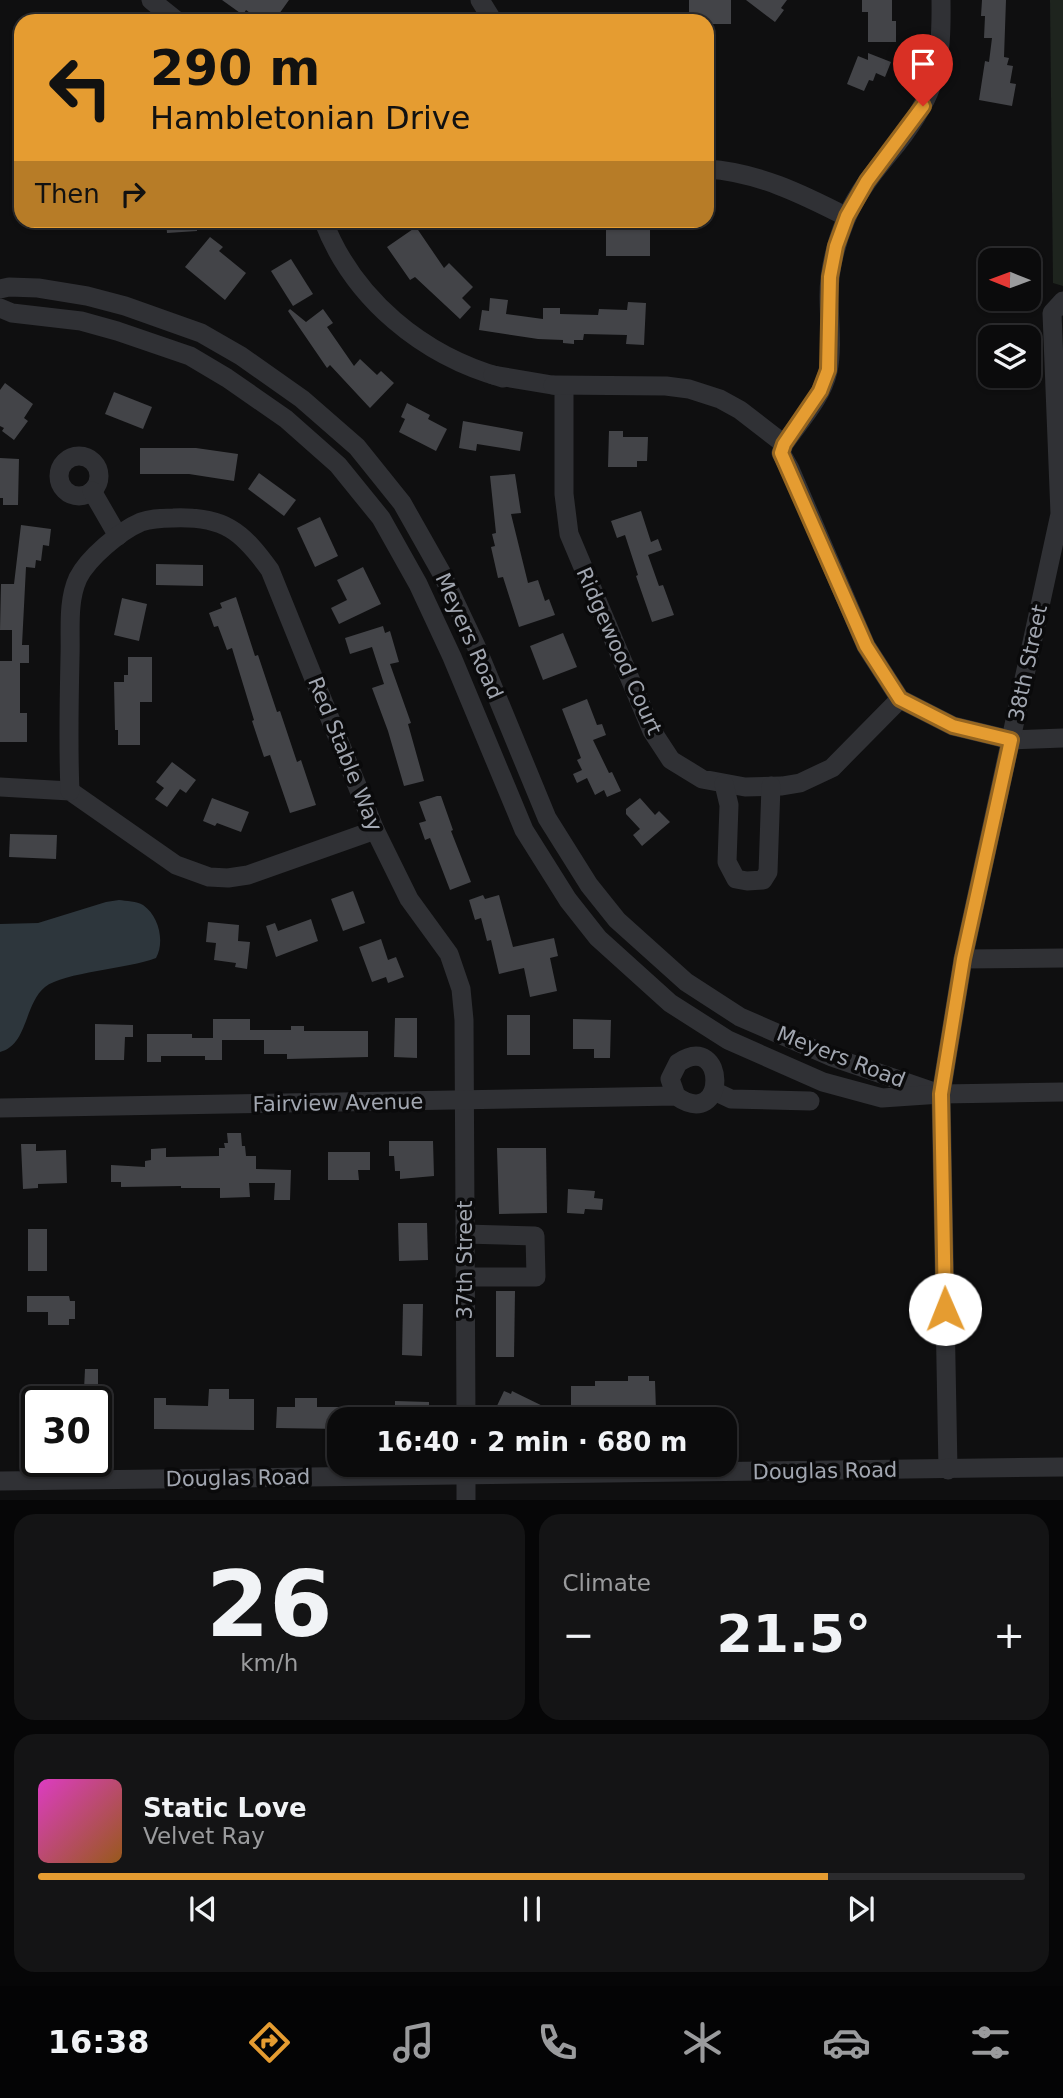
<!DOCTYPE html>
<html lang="en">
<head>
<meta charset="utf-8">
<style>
	body { margin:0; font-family:"DejaVu Sans",sans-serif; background:#141415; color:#f1f3f6; height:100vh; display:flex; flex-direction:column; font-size:26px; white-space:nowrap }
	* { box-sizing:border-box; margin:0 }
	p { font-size:23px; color:#9a9b9d }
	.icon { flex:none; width:38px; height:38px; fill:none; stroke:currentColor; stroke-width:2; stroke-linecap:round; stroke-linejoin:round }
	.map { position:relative; height:1500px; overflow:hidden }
	.side { display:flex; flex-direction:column; gap:14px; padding:14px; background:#060607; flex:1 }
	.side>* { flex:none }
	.guide { position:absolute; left:14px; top:14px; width:700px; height:214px; border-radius:21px; box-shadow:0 2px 5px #0004,0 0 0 2px #2b2b2d; background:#e59c31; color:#111; overflow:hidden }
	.needle { width:46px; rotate:271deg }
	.fabs { position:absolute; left:978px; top:248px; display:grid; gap:14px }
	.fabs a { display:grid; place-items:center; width:63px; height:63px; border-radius:14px; background:#0b0b0c; box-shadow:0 2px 5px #0004,0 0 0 2px #2b2b2d; font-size:35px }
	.speed { position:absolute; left:21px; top:1386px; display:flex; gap:14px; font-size:35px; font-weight:700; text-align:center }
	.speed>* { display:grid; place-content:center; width:91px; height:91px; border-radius:50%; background:#0b0b0c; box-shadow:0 2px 5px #0004,0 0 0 2px #2b2b2d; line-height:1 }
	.speed .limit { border:4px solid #111; border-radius:10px; background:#fff; color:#111 }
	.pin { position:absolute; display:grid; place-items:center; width:60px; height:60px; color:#fff; margin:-72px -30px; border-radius:50% 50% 50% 0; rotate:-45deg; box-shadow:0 0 7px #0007 }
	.pin .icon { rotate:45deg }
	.me { position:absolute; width:77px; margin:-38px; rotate:359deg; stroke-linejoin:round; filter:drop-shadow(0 0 5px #0008) }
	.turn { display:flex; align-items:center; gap:24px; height:147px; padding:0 21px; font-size:32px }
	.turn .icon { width:91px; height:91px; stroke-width:2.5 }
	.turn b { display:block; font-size:49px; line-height:60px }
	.then { display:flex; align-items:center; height:66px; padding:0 21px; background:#0003; gap:14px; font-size:26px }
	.big { font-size:52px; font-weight:700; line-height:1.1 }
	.side .tile { flex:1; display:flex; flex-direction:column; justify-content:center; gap:10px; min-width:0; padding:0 24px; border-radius:21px; background:#141415 }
	.side .dial { align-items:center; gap:0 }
	.dial b { font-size:91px; line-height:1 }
	.song { display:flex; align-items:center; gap:21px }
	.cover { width:84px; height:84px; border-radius:10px; background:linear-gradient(135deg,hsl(310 70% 55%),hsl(30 70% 35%)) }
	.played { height:7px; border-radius:4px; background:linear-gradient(90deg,#e59c31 80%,#2b2b2d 80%) }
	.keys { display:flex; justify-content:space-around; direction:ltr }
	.heat { display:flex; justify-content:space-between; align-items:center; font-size:38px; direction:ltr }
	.side .tiles { flex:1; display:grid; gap:14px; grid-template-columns:1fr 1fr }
	.tile:last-child { grid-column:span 2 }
	.trip { position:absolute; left:327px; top:1407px; width:410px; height:70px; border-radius:21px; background:#0b0b0c; box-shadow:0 2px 5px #0004,0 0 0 2px #2b2b2d; font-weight:700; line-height:70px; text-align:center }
	.dock { display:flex; height:112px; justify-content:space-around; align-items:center; background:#040405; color:#9a9b9d }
	.dock .icon { width:49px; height:49px }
	.dock .on { color:#e59c31 }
	.dock b { font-size:32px; color:#f1f3f6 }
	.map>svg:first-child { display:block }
	.green { fill:#1e241e }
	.water { fill:#2d363c }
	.building { fill:#434448 }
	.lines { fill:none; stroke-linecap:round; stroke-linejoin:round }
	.minor { stroke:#303135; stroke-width:19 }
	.route-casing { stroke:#956520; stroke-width:18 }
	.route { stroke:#e59c31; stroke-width:12 }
	.labels { text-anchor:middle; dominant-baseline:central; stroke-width:7; stroke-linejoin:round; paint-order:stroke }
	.street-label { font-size:21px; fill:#a1a6b0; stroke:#0a0a0b }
</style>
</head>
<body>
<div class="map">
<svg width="1063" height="1500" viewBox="0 0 1063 1500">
	<rect width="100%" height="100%" fill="#0f0f10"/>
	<polygon class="green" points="1050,0 1063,0 1063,286 1053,283"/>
	<path class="water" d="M119,900C126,901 137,901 143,905C159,916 165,942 156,958C128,969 64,972 45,987C24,1004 28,1045 0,1052V924L38,923L106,902Z"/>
	<g class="building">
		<polygon points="222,0 289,0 274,21 261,21 246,10 243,15"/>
		<polygon points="689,0 731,0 731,24 707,24 707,21 696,21 696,18 689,18"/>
		<polygon points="746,0 787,0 781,8 784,10 775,22"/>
		<polygon points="862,0 892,0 892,21 896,21 896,42 868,42 868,12 862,12"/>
		<polygon points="982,0 1006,0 1004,57 1009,58 1007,65 1013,66 1010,83 1016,84 1012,106 979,100 985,61 989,62 992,38 984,38 985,16 981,16"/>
		<polygon points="868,53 891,62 885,77 876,73 873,81 869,80 864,91 847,84 858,56 868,60"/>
		<polygon points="166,220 197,220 197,231 167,233"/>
		<polygon points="606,220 625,220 625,227 650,227 650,256 606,256"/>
		<polygon points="416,227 444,268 449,263 473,287 462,298 471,307 460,319 415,277 410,280 387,247"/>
		<polygon points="210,237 223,247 219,251 246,273 225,300 185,267"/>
		<polygon points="291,259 313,294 293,306 271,271"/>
		<polygon points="490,298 508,300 506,314 543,319 543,308 560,308 560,314 598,315 599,309 627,310 628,302 646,303 644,345 626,344 627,335 584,334 583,340 574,340 574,344 563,343 563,340 538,339 479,330 482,310 489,311"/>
		<polygon points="290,309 306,322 323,309 333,323 327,327 354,366 360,359 377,375 381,371 394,383 370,408 330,365 327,368 288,311"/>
		<polygon points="5,383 33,404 24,418 28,421 14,440 2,431 4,428 0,426 0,390"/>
		<polygon points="114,392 152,407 143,429 105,414"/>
		<polygon points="407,403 430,415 428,419 447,429 436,451 399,432 405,419 401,417"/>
		<polygon points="463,421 523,432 520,451 477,444 476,451 459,448"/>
		<polygon points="609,431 623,431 623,437 648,437 647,461 637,461 637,467 608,467"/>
		<polygon points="140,448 196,448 238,454 234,481 189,474 140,474"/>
		<polygon points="0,458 19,459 18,505 3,505 3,498 0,498"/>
		<polygon points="259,473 296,500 284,516 248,489"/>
		<polygon points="515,474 521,513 511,514 528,583 538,580 545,601 549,599 555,615 519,627 503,577 498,578 491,547 495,546 492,534 496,533 490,476"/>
		<polygon points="641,511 651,542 658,539 662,550 648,555 659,586 663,585 674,615 652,622 636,576 638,575 625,535 617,538 611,521"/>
		<polygon points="320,517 338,556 315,567 297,528"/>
		<polygon points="21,525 51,529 49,546 43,545 41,561 36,560 35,568 26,567 22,645 29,645 29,663 20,663 20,713 27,713 27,742 0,742 0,661 12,661 12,630 0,630 1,584 14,584"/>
		<polygon points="156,564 203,565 203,586 156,585"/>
		<polygon points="363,567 381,604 339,624 331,608 347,600 337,580"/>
		<polygon points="236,597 255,656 258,655 277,712 280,711 297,762 301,760 316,805 290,813 270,755 264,757 252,721 254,720 232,648 227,650 218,626 214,627 209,613 222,608 220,603"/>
		<polygon points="122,598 147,604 139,641 114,635"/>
		<polygon points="383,626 385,633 390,631 399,662 390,664 411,723 408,724 424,781 404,786 388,731 372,688 384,684 372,647 350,654 345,638"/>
		<polygon points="563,633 577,667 543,680 530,646"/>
		<polygon points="128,657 152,657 152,702 140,702 140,745 118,745 118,730 115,730 114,682 124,682 124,675 128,675"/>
		<polygon points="587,699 597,725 602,724 606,735 593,740 609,773 612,772 621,791 607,797 604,790 595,795 587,778 577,783 573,774 582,770 577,760 581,758 562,709"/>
		<polygon points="172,762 196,780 186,793 180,789 167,807 155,799 164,788 156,782"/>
		<polygon points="437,796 441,796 453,830 451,831 471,882 450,890 430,838 425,840 419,823 426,821 419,802"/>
		<polygon points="212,798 249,812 241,832 217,823 215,826 203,821"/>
		<polygon points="640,798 655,815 659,811 670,822 642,846 633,835 640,829 626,814 626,809"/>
		<polygon points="10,834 57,835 56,859 9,857"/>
		<polygon points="353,891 365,923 343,931 331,899"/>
		<polygon points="483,895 485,899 499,895 513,947 554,938 558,956 550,958 557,991 530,997 524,968 499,974 491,940 487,941 481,918 475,920 469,900"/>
		<polygon points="311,919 318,941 276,957 266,926 275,923 278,931"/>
		<polygon points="208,922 239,925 238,941 250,942 247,969 235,967 236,963 214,960 216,943 206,942"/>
		<polygon points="381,939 388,960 396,957 404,977 388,983 386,977 372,982 359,947"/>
		<rect x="507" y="1015" width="23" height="40"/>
		<polygon points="395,1018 417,1018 417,1058 394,1057"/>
		<polygon points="213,1019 250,1019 250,1030 291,1030 291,1026 304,1026 304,1031 368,1031 368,1057 287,1059 287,1054 264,1054 264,1040 222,1040 222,1060 205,1060 205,1056 161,1056 161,1062 147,1062 147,1034 192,1034 192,1038 213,1038"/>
		<polygon points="573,1019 611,1020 610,1058 594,1058 594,1049 573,1049"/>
		<polygon points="95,1024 133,1025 133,1037 125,1037 124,1060 95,1060"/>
		<polygon points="227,1133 241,1133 242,1146 245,1146 246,1156 256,1156 256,1169 291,1170 290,1200 274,1200 275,1183 249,1183 250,1197 220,1198 220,1188 181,1188 181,1186 121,1187 121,1182 111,1182 111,1165 145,1167 145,1161 151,1160 151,1149 166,1148 166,1157 219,1156 219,1148 225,1148 224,1143 228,1143"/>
		<polygon points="389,1141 433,1141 434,1176 400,1179 400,1171 395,1171 394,1156 389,1156"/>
		<polygon points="21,1144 36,1144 36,1151 66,1150 67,1183 38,1184 38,1188 23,1189"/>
		<polygon points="497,1148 546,1148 547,1213 499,1214"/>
		<polygon points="328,1152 370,1152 370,1170 358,1170 359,1180 328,1180"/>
		<polygon points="568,1189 595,1191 594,1198 603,1199 602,1210 585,1209 584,1214 567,1213"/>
		<polygon points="398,1223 427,1223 428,1260 399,1261"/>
		<rect x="28" y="1229" width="19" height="42"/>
		<polygon points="496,1291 515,1291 514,1357 496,1357"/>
		<polygon points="27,1296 69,1296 70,1301 75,1301 75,1319 69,1319 69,1325 48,1325 48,1312 27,1312"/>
		<polygon points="403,1304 423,1304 422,1356 402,1355"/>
		<polygon points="85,1369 98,1369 98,1390 84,1390"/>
		<polygon points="628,1376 649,1376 649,1381 655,1381 656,1410 615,1410 615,1419 571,1419 571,1386 595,1386 595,1381 628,1381"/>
		<polygon points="209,1389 229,1389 229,1399 254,1399 254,1430 154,1429 154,1398 166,1398 166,1405 208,1406"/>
		<polygon points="504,1391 511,1394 512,1391 553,1411 549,1419 514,1419 495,1410"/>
		<polygon points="295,1398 317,1398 317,1407 366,1407 366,1419 340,1419 340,1429 276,1428 277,1407 295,1407"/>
		<polygon points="395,1401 429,1402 429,1406 436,1406 436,1419 395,1419"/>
		<polygon points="97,1413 113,1413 113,1438 96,1438"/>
	</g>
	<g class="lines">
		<g class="minor">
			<polyline points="151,0 177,21"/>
			<polyline points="480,0 493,21"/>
			<path d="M941,0C942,63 937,93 897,144C878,167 858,190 846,219C836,243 829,270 829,296C829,321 833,347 828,371C822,398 799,422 784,444L781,453L790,469L866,646L900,699L953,726L1011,740L1063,738"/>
			<path d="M707,169C757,172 802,194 847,217"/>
			<path d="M323,220C353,299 423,356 503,378"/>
			<polyline points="0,289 9,287 38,288 87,296 125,306 201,333 241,356 302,399 357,447 402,503 441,572 476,646 547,818 589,885 617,920 686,982 740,1017 832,1057 934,1092"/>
			<polyline points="0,308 12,313 81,321 117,331 190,356 227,378 286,419 338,465 381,518 418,584 452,657 524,830 568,900 598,938 670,1003 728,1040 823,1082 882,1098 941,1094 1063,1092"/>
			<polyline points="493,375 564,387 564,494 569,534 652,731 671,760 702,779 745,787 782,786 800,783 832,768 900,699"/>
			<polyline points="553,385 666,386 689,389 720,399 740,410 784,444"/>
			<circle cx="79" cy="476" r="20"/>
			<polyline points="92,491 118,536"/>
			<polyline points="724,784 729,805 727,862 736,879 747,881 763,880 768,872 771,786"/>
			<polyline points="0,787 70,791 176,865 209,877 228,878 248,875 375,830"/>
			<path d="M70,791C68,747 69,702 70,657C71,632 67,602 78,578C88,558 120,531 141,522C150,519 164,518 173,518C224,516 242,531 270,570L375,830L409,899L449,954L461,989L464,1020L466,1419"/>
			<polyline points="963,959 1063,958"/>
			<polyline points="714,1091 731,1099 810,1101"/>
			<path d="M0,1108L676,1096C728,1132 727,1030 678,1063L670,1079L676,1096"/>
			<polyline points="465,1234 535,1236 536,1277 465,1277"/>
			<polyline points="466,1465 466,1500"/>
			<polyline points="948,1470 941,1094 963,959 1060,514 1052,313 1063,301"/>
			<polyline points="0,1481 1063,1467"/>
		</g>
	</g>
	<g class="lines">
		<g class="route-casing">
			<polyline id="route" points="923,106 867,181 847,216 836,246 830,277 828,370 820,391 784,444 781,453 866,646 900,699 953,726 1011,740 963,959 941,1094 945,1309"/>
		</g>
		<use href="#route" class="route"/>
	</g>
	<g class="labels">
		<g class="street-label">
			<text transform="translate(469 636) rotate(66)">Meyers Road</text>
			<text transform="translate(619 651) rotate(66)">Ridgewood Court</text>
			<text transform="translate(1028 663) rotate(-78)">38th Street</text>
			<text transform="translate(345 754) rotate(68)">Red Stable Way</text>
			<text transform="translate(841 1057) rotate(21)">Meyers Road</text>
			<text transform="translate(338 1103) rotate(-1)">Fairview Avenue</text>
			<text transform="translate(465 1260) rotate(-90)">37th Street</text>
			<text transform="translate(825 1471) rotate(-1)">Douglas Road</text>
			<text transform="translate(238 1478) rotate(-1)">Douglas Road</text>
		</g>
	</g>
</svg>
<div class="fabs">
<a><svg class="needle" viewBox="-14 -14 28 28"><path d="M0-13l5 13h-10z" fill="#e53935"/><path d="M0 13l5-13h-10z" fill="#9a9b9d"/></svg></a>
<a><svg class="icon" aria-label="layers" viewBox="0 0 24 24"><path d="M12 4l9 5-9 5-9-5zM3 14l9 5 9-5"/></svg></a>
</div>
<div class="speed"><div class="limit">30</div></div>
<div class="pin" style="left:923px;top:106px;background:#d93025"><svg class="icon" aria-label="arrive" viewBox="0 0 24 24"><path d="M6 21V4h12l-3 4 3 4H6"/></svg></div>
<svg class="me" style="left:945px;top:1309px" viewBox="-20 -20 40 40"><circle r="19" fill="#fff"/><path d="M0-13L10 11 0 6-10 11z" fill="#e59c31"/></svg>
<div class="trip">16:40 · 2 min · 680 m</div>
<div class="guide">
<div class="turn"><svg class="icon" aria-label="left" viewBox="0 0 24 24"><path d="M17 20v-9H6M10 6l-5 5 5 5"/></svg><div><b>290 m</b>Hambletonian Drive</div></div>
<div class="then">Then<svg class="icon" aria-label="right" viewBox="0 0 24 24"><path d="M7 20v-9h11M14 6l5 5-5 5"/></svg></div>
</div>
</div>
<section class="side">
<div class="tiles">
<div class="tile dial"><b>26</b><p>km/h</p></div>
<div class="tile"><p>Climate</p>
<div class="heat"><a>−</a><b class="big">21.5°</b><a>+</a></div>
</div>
<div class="tile">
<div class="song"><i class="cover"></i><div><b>Static Love</b><p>Velvet Ray</p></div></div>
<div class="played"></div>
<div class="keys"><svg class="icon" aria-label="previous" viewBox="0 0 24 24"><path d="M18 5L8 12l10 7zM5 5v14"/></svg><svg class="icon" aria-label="pause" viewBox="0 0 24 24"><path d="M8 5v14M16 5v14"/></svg><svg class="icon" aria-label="next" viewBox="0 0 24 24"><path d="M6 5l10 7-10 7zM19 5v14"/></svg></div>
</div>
</div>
</section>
<nav class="dock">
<b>16:38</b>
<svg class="icon on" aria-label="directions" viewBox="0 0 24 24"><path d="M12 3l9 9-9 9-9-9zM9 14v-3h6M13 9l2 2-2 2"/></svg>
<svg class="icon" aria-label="music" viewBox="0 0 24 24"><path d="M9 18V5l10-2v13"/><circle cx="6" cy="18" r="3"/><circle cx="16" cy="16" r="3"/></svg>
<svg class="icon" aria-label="phone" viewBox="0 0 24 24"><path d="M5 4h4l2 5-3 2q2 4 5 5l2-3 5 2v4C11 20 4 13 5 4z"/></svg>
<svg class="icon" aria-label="climate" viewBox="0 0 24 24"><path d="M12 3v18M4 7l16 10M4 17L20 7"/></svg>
<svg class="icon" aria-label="car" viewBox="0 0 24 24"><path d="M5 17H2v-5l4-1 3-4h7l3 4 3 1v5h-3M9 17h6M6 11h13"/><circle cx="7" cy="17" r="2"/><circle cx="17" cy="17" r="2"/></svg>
<svg class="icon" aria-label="filters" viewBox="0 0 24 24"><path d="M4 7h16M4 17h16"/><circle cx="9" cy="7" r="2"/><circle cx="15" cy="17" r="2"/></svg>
</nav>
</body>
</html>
